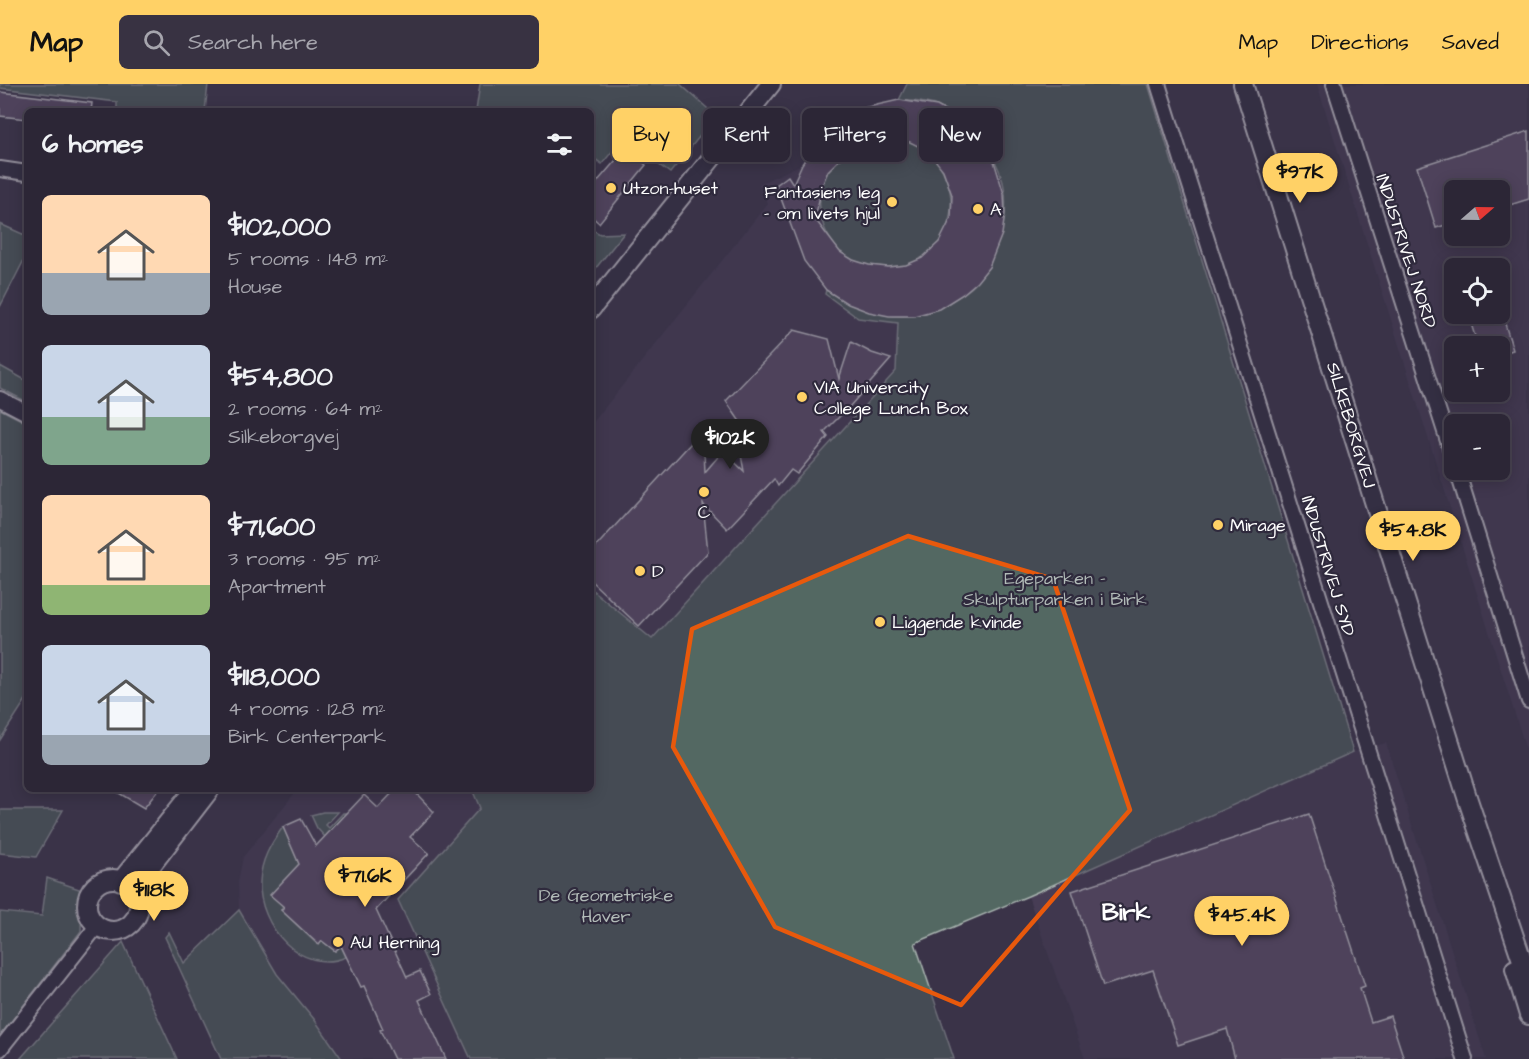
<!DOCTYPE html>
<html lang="en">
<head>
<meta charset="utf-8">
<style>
	body { margin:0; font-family:"Architects Daughter",sans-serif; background:#383242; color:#f1f3f6; height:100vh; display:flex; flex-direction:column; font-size:22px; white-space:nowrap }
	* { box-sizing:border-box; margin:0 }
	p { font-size:20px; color:#a6a5ad }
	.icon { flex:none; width:33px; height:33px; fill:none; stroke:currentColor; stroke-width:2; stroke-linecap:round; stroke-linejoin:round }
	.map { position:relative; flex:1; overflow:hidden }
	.panel { position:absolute; left:24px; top:24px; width:570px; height:684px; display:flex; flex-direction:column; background:#2c2636; border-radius:9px; box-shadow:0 3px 15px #0003,0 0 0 2px #484351 }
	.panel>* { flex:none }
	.hud { position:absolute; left:612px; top:24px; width:570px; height:54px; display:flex; gap:12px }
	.needle { width:39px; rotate:70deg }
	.fabs { position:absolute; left:1444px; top:96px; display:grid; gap:12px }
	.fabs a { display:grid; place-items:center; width:66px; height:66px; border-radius:9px; background:#2c2636; box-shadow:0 3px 15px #0003,0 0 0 2px #484351; font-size:30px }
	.price { position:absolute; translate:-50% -51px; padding:0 14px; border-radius:21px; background:#ffd166; color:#111; font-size:20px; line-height:39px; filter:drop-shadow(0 2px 3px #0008) }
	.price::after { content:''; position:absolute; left:50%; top:36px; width:18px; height:14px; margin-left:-9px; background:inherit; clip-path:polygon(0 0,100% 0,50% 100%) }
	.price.selected { background:#222; color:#fff }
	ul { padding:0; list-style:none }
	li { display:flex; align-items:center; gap:18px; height:150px; padding:0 18px }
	li span { display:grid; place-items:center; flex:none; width:168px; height:120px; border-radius:9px; color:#555 }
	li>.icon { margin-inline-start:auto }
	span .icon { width:72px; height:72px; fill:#fffc; stroke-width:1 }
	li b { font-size:26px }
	h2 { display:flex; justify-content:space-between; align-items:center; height:72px; padding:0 18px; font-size:26px }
	.tag { padding:0 21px; border-radius:9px; background:#2c2636; box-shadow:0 3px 15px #0003,0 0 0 2px #484351; font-size:21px; line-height:54px }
	.tag.selected { background:#ffd166; color:#111 }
	header { display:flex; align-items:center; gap:36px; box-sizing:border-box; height:84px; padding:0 30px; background:#ffd166; color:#111 }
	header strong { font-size:28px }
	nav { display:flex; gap:33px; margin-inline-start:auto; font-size:21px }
	.search { width:420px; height:54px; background:#383242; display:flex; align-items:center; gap:15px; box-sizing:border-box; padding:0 21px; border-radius:9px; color:#a6a5ad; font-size:22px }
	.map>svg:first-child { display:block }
	.built { fill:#473e55; fill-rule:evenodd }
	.green { fill:#536862; stroke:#a9b4b0; stroke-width:1.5 }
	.building { fill:#665672; stroke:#fff; stroke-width:1.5; fill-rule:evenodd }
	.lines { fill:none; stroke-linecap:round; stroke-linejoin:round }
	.street-casing { stroke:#fff; stroke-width:18 }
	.secondary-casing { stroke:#fff; stroke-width:22 }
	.street { stroke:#2f2a3d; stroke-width:14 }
	.secondary { stroke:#2f2a3d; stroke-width:18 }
	.marked { fill:none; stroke:#e8590c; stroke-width:4.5; stroke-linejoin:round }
	.poi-dot { fill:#ffd166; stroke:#2f2a3d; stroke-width:2 }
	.labels { text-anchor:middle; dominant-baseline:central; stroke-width:4.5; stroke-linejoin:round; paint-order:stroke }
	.poi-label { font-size:18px; fill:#fff; stroke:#2f2a3d; text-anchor:start }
	.street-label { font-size:18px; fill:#fff; stroke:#2f2a3d }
	.park-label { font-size:18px; fill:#b2bbb8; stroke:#2f2a3d }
	.district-label { font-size:24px; font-weight:bold; fill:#fff; stroke:#2f2a3d }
</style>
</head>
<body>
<header>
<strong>Map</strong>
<div class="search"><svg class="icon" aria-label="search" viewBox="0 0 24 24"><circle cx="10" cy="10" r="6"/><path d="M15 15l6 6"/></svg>Search here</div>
<nav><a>Map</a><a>Directions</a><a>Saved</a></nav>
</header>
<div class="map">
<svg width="1529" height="975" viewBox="0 0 1529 975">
	<rect width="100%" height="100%" fill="#3a3348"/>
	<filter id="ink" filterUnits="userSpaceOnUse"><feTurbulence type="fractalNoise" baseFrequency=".0167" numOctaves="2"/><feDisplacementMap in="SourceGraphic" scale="12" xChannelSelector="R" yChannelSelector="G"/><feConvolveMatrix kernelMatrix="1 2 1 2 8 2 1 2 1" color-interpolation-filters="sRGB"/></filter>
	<g filter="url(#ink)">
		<!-- built -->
		<g class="built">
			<path d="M 1317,0 L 1529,0 L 1529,675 ZM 1455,106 L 1500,106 L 1500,152 L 1455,152 ZM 1455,184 L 1500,184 L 1500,230 L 1455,230 ZM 1455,262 L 1500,262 L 1500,308 L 1455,308 ZM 1455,340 L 1500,340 L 1500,386 L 1455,386 Z"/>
			<polygon points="899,16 937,22 965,38 980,52 993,74 1004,110 1005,130 977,198 963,210 939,225 898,239 896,287 651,555 591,603 591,341 768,119 759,100 802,80 825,49 839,36 859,25"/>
			<polygon points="1386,659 1486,975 1085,975 1028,812 1353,668"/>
			<polygon points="298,705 472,705 481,724 398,816 471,975 342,975 314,935 277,890 239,826 238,798 243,773"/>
		</g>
		<!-- green -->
		<g class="green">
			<polygon points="0,0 208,0 205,27 117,27 117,18 0,4"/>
			<polygon points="480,0 680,0 716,32 670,89 623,54 602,80 591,72 591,27 476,27"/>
			<path d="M 907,0 L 1148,0 L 1353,668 L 1028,812 L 915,859 L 954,975 L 471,975 L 398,816 L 480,724 L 472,705 L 591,705 L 591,505 L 652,555 L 896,287 L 898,239 L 858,234 L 825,210 L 826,206 C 864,230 908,244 949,219 C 958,213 968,208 975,200 C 982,192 985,177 990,166 C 994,155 1003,141 1005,128 C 1010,84 977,41 939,23 C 927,17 911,17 899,16 Z"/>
			<path d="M 883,54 C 899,56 914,57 927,66 C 936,73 943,86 947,97 C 959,130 943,171 907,181 C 896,184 885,183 875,182 C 859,180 844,174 835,162 C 809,130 817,84 852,63 C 861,58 874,56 883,54 Z"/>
			<polygon points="0,140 27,152 27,170 0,223"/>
			<polygon points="591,145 600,150 624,149 591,190"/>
			<polygon points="0,282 27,297 25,317 0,304"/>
			<polygon points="0,325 27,339 27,614 0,656"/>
			<polygon points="0,726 63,726 36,773 0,769"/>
			<polygon points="323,728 338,728 326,741 329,744 343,729 347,729 325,753 317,744 311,731"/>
			<path d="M 283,743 L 299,780 L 281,826 L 318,861 L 322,857 L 335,867 L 341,862 L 346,873 C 301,892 258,841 260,798 C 261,776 270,761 283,743 Z"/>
			<polygon points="47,794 82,806 81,847 0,952 0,828 42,832"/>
			<polygon points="239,826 277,890 314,935 342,975 221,975 165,853 169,848 184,879"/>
			<polygon points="123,858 177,975 20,975"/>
		</g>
		<!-- building -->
		<g class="building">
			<polygon points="0,8 92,19 91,27 27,27 27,35 0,32"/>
			<path d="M 899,16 L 937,22 L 965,38 L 980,52 L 993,74 L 1004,110 L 1005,130 L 1002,150 L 989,183 L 977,198 L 963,210 L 939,225 L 914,232 L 889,232 L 869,228 L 848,220 L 826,206 L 804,177 L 776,101 L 788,92 L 793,100 L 802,80 L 814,62 L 825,49 L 839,36 L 859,25 ZM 883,54 L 910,58 L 928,67 L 943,86 L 952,111 L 951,134 L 939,158 L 922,174 L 906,181 L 888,183 L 869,181 L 853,176 L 840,168 L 815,135 L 822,102 L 828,87 L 853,62 Z"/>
			<polygon points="1529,47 1529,115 1500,124 1500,106 1455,106 1455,138 1436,144 1417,83"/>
			<polygon points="622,69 633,78 636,73 646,81 599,139 591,132 591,105"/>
			<polygon points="1468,230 1502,230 1513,266 1500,270 1500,262 1478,262"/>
			<polygon points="794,246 829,255 839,295 851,258 872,269 891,275 850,322 824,348 828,353 797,390 791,386 778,402 774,395 727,445 703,420 708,468 639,542 591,497 591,468 703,346 705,388 723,367 744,387 737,350 743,342 726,317"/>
			<polygon points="112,705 159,705 144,724"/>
			<polygon points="396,705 412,705 434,728 410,753 429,769 376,826 407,893 420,887 431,910 419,916 446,975 394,975 380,946 383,945 364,902 361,903 341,862 335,867 322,857 319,861 281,826 284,823 270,811 299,780 283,743 301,735 316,762 364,711 378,724"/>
			<polygon points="1309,730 1365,902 1360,904 1371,938 1390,932 1404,975 1235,975 1227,945 1178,961 1153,886 1103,902 1072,807"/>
		</g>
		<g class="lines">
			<!-- street casing -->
			<g class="street-casing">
				<g id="street">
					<polyline points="1158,0 1465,975"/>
					<polyline points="1334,0 1455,379"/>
					<polyline points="0,85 27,89"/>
					<polyline points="0,315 27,329"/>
					<polyline points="1457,386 1529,617"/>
					<polyline points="0,965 97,842"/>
				</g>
			</g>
			<!-- secondary casing -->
			<g class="secondary-casing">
				<g id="secondary">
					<polyline points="1243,0 1468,716 1529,897"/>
					<polyline points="591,225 771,0"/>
					<circle cx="113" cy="821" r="26"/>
					<polyline points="121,797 195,705"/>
					<polyline points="133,805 210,705"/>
					<polyline points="1515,885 1529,931"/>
				</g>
			</g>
			<!-- street -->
			<use href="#street" class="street"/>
			<!-- secondary -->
			<use href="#secondary" class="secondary"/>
		</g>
	</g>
	<!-- marked area -->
	<path d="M0 0H1529V975H0ZM 908,452 L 1053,495 L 1130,726 L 961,921 L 775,843 L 673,663 L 692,545 Z" fill="#3a3348" fill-opacity=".55" fill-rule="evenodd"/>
	<path class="marked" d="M 908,452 L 1053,495 L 1130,726 L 961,921 L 775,843 L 673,663 L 692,545 Z"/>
	<!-- markers -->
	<g class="poi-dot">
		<circle cx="611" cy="104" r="6"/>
		<circle cx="892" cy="118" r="6"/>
		<circle cx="978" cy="125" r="6"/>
		<circle cx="802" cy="313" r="6"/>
		<circle cx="704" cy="408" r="6"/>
		<circle cx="1218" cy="441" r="6"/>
		<circle cx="640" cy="487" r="6"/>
		<circle cx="880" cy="538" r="6"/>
		<circle cx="338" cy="858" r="6"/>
	</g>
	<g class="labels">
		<!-- poi labels -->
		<g class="poi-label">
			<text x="623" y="104">Utzon-huset</text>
			<text x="880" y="108" text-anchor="end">Fantasiens leg<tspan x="880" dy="21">- om livets hjul</tspan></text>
			<text x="990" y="125">A</text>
			<text x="814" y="303">VIA Univercity<tspan x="814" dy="21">College Lunch Box</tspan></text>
			<text x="704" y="428" text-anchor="middle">C</text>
			<text x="1230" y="441">Mirage</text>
			<text x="652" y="487">D</text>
			<text x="892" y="538">Liggende kvinde</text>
			<text x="350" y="858">AU Herning</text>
		</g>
		<!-- street labels -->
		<g class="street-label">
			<text transform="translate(1406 167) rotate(72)">INDUSTRIVEJ NORD</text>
			<text transform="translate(1351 341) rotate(73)">SILKEBORGVEJ</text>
			<text transform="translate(1328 482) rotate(73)">INDUSTRIVEJ SYD</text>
		</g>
		<!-- park labels -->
		<g class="park-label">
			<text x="1055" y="494">Egeparken -<tspan x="1055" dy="21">Skulpturparken i Birk</tspan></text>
			<text x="606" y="811">De Geometriske<tspan x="606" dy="21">Haver</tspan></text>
		</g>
		<!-- district labels -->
		<g class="district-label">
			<text x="1126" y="829">Birk</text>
		</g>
	</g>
</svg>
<div class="fabs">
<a><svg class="needle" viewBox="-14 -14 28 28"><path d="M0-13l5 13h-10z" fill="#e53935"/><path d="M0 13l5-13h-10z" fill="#a6a5ad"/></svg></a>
<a><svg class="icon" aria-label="locate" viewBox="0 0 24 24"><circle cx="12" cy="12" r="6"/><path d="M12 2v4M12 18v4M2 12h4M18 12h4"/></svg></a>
<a>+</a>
<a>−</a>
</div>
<b class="price" style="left:1300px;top:120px">$97K</b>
<b class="price selected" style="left:730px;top:386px">$102K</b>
<b class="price" style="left:1413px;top:478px">$54.8K</b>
<b class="price" style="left:365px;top:824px">$71.6K</b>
<b class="price" style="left:154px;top:838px">$118K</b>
<b class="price" style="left:1242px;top:863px">$45.4K</b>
<div class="hud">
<a class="tag selected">Buy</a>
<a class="tag">Rent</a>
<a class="tag">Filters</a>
<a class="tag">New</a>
</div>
<section class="panel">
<h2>6 homes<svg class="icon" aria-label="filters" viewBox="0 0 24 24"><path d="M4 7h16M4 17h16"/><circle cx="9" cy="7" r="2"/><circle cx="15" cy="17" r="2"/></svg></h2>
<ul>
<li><span style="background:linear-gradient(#ffd9b3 65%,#9aa5b1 0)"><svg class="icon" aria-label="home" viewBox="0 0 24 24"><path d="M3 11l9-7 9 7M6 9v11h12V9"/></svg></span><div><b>$102,000</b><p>5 rooms · 148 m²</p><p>House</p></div></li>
<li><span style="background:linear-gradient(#c9d6e8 60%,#7fa58c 0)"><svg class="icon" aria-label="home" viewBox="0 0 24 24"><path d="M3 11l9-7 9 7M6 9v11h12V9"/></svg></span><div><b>$54,800</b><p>2 rooms · 64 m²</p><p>Silkeborgvej</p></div></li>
<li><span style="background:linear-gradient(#ffd9b3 75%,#8fb573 0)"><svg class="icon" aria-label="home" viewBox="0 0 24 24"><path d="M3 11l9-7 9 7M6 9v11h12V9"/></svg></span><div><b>$71,600</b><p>3 rooms · 95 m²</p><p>Apartment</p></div></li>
<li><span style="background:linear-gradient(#c9d6e8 75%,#9aa5b1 0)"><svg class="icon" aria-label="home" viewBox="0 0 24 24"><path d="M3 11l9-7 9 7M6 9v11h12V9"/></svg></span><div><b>$118,000</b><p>4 rooms · 128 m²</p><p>Birk Centerpark</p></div></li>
</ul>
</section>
</div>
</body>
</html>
